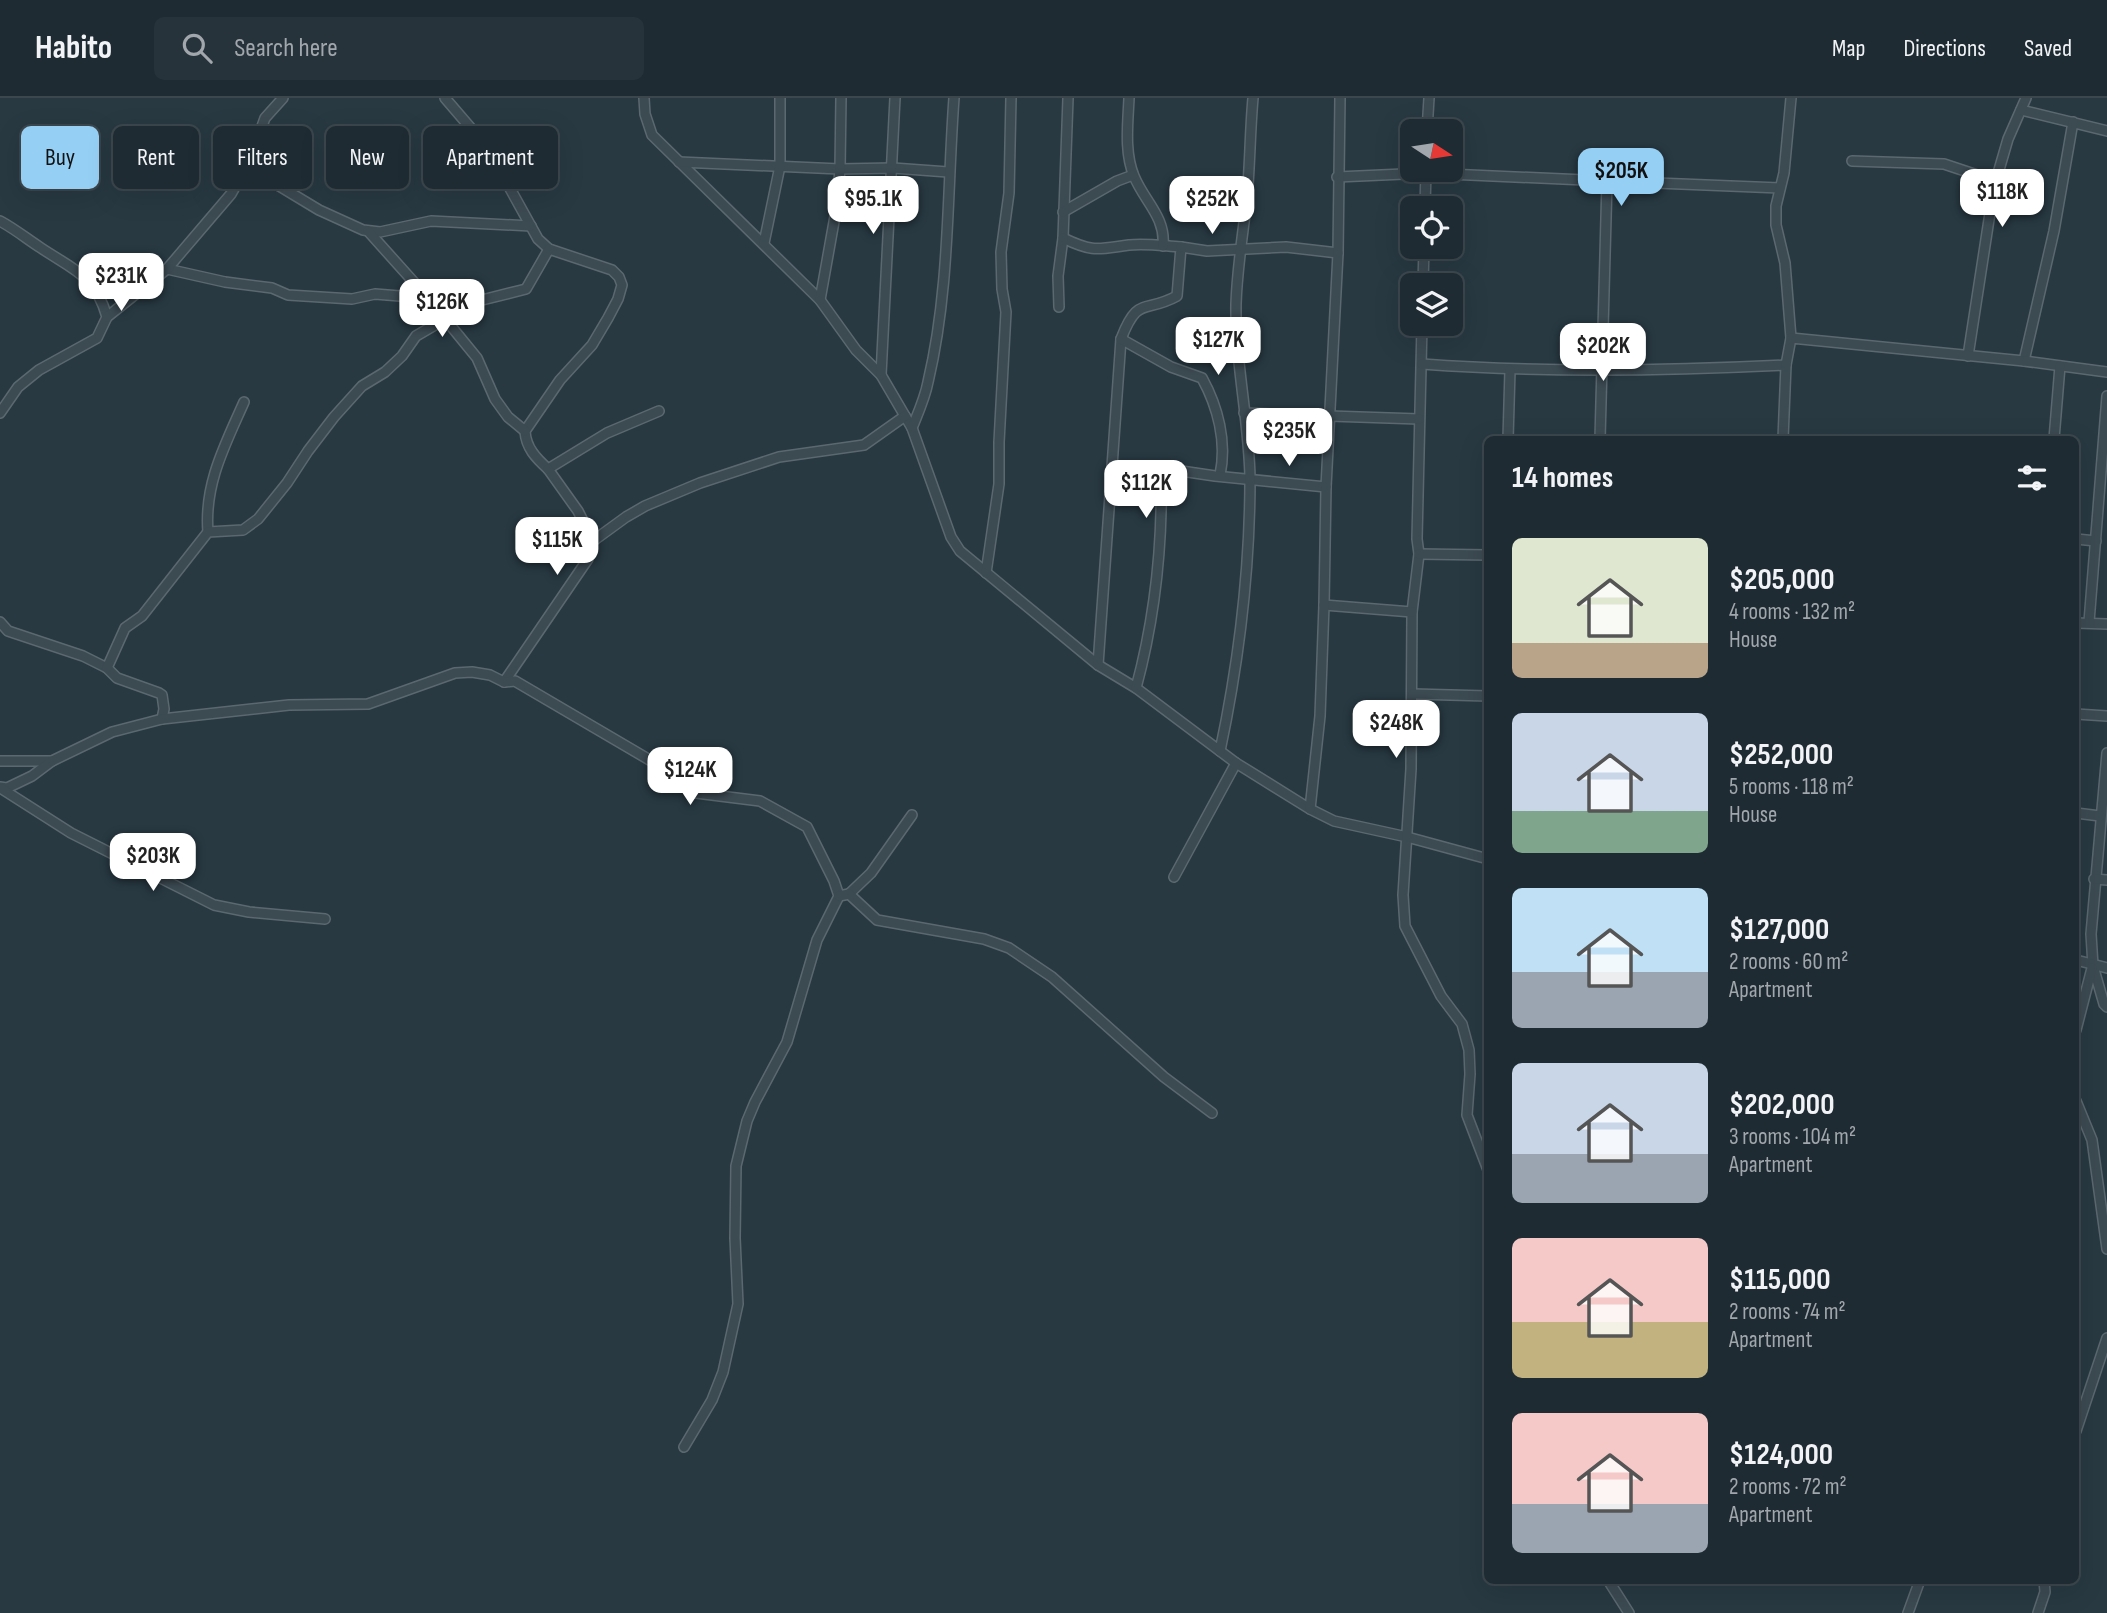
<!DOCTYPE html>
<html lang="en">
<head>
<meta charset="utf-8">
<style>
	body { margin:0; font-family:"Sofia Sans Condensed",sans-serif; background:#26333a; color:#f1f3f6; height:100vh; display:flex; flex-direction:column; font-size:26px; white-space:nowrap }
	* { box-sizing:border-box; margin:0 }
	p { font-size:23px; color:#a1a7ac }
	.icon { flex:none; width:38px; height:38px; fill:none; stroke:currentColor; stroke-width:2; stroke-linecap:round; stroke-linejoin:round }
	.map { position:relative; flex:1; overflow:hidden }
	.side { position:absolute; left:1484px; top:338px; width:595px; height:1148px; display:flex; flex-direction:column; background:#1e2b32; border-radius:10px; box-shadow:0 7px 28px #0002,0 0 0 2px #3c474d }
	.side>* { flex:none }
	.top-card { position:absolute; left:21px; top:28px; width:665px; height:63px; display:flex; gap:14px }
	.needle { width:46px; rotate:102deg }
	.fabs { position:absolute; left:1400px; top:21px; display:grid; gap:14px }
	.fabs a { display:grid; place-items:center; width:63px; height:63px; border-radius:10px; background:#1e2b32; box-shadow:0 7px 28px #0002,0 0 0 2px #3c474d; font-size:35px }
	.price { position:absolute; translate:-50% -60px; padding:0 16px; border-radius:14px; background:#fff; color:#222; font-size:23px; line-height:46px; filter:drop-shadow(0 2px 4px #0008) }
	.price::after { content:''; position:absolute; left:50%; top:42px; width:21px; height:16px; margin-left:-10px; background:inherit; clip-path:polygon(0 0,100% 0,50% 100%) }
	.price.on { background:#96cff4; color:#111 }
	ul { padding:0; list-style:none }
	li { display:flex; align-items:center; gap:21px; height:175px; padding:0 28px }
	li span { display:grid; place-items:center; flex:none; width:196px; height:140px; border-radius:10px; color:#555 }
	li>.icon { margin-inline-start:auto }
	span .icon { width:84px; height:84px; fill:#fffc; stroke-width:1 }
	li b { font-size:30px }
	h2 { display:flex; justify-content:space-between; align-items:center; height:84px; padding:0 28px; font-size:30px }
	.tag { padding:0 24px; border-radius:10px; background:#1e2b32; box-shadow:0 7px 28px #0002,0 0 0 2px #3c474d; font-size:24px; line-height:63px }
	.tag.on { background:#96cff4; color:#111 }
	header { display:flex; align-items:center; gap:42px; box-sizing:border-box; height:98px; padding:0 35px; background:#1e2b32; border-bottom:2px solid #3c474d }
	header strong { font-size:33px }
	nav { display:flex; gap:38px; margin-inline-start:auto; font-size:24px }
	.search { width:490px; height:63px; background:#26333a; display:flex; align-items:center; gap:18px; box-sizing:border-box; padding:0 24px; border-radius:10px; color:#a1a7ac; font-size:26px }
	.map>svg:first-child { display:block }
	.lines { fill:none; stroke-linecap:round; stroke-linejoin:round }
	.minor-casing { stroke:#5b686f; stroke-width:12 }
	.minor { stroke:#3c4a52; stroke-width:9 }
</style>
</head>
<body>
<header>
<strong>Habito</strong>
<div class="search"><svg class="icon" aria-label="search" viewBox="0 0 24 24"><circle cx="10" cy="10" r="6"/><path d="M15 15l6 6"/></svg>Search here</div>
<nav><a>Map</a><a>Directions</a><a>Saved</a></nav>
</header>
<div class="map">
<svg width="2107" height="1515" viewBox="0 0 2107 1515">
	<rect width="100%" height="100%" fill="#283942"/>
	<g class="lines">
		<!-- minor casing -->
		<g class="minor-casing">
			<g id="minor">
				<path d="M 445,0 L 487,49 L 538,141 L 549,151 L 612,172 L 619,179 L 622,187 L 618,201 L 608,220 L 592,247 L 560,282 L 525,333 C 526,350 536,360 548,371 L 607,335 L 659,313"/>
				<polyline points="644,0 645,16 652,37 820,202 856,252 881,277 912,330 951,439 960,453 1098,567 1136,590 1236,665 1310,711 1334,723 1407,739 1488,761"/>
				<path d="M 1068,0 L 1063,140 C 1094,155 1098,151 1129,147 C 1146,145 1164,148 1181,149 L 1177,198 C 1144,216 1138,197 1121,241 L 1098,567"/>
				<path d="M 1129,0 C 1128,25 1124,54 1134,78 C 1144,103 1166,119 1163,148"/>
				<polyline points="2021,12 2107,33"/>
				<polyline points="1427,33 1429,0"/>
				<polyline points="1852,63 1944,66 1980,78 1994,89"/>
				<polyline points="679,64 840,71 893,70 948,74"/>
				<polyline points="246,68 319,112 363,132 380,134 431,123 531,128"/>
				<polyline points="1337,79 1426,75 1607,83 1600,341"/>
				<polyline points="1607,83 1780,90"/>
				<polyline points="1425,110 1426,72"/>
				<polyline points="1063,114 1117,83 1133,77"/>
				<path d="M 0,123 C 15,131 27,141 41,150 C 74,172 95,177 107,219 L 97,240 L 39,272 L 18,289 L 0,315"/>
				<polyline points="368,133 428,200 477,260 495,301 508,319 525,333"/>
				<polyline points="764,145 780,68 780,0"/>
				<polyline points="1181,149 1207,153 1286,149 1338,155"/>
				<polyline points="167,171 225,184 272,190 288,197 352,201 375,196 474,204 526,191 549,151"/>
				<polyline points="1423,187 1424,149"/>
				<polyline points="820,202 837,107 840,71 841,0"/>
				<polyline points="1059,209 1058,178 1063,140"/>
				<polyline points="107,219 167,171 231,96 249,64 265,20 283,0"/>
				<polyline points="1422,226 1417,441 1419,456 1412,514 1411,671 1403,797 1405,828 1441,898 1462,926 1469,952 1470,976 1467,1017 1488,1072"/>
				<polyline points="1791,240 1785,165 1776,127 1776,108 1784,75 1791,0"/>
				<path d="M 1121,241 L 1171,269 L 1202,280 C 1218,309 1227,344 1220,377"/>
				<polyline points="1968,258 1994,89 2008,41 2026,0"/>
				<polyline points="2024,263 2054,133 2073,24"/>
				<path d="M 1422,266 C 1543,275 1665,273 1786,267"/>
				<polyline points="881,277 895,0"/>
				<polyline points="1244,315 1419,321"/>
				<path d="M 912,330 C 918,315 925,300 928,284 C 950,191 947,95 954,0"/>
				<polyline points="1508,341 1510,272"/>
				<polyline points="1783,341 1786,267 1791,240 2024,263 2107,274"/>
				<polyline points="2054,341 2060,268"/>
				<path d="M 208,434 C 204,386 225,347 244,304"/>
				<polyline points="2076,441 2096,443"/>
				<polyline points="593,443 626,419 645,408 700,385 779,359 864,347 905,318"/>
				<polyline points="1419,456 1488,457"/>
				<polyline points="986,475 999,386 999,344 1006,214 1002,191 1001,154 1009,95 1011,0"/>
				<polyline points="1324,507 1412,514"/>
				<polyline points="0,524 8,533 83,558 107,570 117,580 159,595 162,597 164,611 162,621"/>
				<polyline points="2089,524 2107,298"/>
				<polyline points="2076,525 2107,526"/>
				<polyline points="107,570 125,530 142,518 208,434 243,432 258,421 287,385 308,353 334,319 362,288 385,274 402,258 416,238 474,204"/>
				<polyline points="504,584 588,461 593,443 578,413 548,371"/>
				<path d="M 1136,590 C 1156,516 1163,446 1161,370 L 1215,378 L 1326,389"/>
				<polyline points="1413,596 1488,598"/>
				<polyline points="2076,616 2107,618"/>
				<path d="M 1220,653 C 1239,563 1250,472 1250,380 C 1249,322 1235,264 1236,206 C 1237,171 1243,135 1247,100 C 1250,67 1250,33 1253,0"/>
				<polyline points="2107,655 2091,836 2093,868 2104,906 2107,909"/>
				<polyline points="0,663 52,663"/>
				<polyline points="0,689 7,690 32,678 52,663 112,634 162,621 289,607 368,606 455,575 472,574 490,577 504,584 515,583 653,664 696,695 760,703 807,729 834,783 839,798 817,842 787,944 755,1004 747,1023 736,1068 735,1140 738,1206 723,1274 712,1302 684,1349"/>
				<polyline points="2,691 71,735 214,807 249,814 325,821"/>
				<polyline points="1310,711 1320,618 1324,507 1326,389 1338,155 1340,0"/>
				<polyline points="2076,715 2100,718"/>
				<polyline points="1174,779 1236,665"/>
				<polyline points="2094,781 2107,782"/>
				<polyline points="849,796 871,775 912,717"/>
				<polyline points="839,798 849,796 877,822 984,841 1009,850 1052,879 1164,979 1212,1015"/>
				<polyline points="2076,862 2107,870"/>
				<polyline points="2076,932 2092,870"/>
				<polyline points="2076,1003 2092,1042 2107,1151"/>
				<polyline points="2076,1333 2107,1240"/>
				<polyline points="1608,1482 1629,1515"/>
				<polyline points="1908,1515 1920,1482"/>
				<polyline points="2038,1515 2045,1494 2044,1482"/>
			</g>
		</g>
		<!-- minor -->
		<use href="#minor" class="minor"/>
	</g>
</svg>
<div class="fabs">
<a><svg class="needle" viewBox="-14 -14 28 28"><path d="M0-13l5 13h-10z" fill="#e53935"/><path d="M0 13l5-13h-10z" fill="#a1a7ac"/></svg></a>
<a><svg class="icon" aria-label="locate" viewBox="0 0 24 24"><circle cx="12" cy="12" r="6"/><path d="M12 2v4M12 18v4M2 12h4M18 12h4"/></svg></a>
<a><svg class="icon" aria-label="layers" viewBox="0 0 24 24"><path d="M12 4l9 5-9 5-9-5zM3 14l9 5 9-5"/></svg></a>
</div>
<b class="price on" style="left:1621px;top:110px">$205K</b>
<b class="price" style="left:2002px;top:131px">$118K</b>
<b class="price" style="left:873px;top:138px">$95.1K</b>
<b class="price" style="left:1212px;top:138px">$252K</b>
<b class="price" style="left:121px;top:215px">$231K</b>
<b class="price" style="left:442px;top:241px">$126K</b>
<b class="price" style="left:1218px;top:279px">$127K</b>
<b class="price" style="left:1603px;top:285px">$202K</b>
<b class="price" style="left:1289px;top:370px">$235K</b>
<b class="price" style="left:1146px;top:422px">$112K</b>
<b class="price" style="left:557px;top:479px">$115K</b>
<b class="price" style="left:1396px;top:662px">$248K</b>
<b class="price" style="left:690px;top:709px">$124K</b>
<b class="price" style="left:153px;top:795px">$203K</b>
<div class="top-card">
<a class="tag on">Buy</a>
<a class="tag">Rent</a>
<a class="tag">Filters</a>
<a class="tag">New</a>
<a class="tag">Apartment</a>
</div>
<section class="side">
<h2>14 homes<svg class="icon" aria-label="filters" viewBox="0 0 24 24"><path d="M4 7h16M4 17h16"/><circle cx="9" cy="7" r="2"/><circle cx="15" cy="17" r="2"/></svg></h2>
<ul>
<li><span style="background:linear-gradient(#dfe7d0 75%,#b9a48a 0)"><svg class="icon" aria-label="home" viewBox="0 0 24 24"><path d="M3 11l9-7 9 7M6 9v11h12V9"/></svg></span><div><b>$205,000</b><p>4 rooms · 132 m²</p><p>House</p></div></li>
<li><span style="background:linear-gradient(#c9d6e8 70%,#7fa58c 0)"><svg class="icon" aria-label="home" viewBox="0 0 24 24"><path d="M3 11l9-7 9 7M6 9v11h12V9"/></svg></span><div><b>$252,000</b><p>5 rooms · 118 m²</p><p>House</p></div></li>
<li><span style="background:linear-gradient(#bfe0f5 60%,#9aa5b1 0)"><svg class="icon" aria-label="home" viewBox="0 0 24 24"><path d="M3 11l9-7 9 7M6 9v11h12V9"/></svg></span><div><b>$127,000</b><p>2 rooms · 60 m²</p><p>Apartment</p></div></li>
<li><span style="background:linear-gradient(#c9d6e8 65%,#9aa5b1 0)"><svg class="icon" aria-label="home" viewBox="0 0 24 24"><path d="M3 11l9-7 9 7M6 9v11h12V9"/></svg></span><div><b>$202,000</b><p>3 rooms · 104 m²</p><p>Apartment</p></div></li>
<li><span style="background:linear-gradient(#f6c9c9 60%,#c2b280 0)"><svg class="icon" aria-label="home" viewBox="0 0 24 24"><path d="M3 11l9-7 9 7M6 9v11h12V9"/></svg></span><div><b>$115,000</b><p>2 rooms · 74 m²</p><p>Apartment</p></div></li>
<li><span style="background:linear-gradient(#f6c9c9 65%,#9aa5b1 0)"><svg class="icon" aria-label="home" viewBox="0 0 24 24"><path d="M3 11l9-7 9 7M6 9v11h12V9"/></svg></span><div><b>$124,000</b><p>2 rooms · 72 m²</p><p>Apartment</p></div></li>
</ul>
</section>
</div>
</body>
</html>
